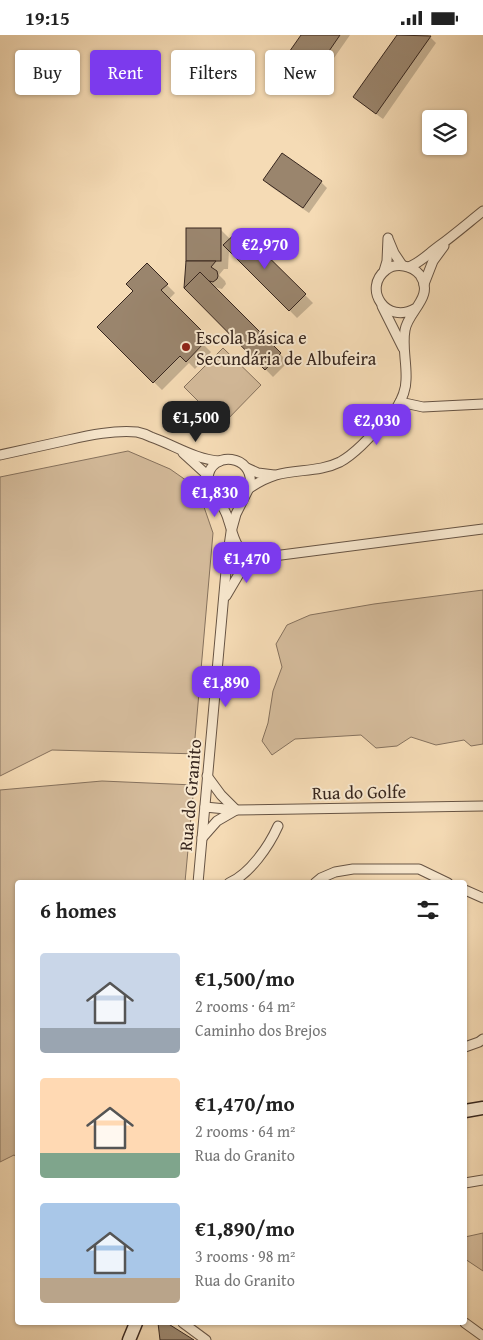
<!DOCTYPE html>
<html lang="en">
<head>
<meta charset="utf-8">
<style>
	body { margin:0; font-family:"Gentium Book Plus",serif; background:#f2f2f2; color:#222; height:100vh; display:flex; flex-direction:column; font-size:19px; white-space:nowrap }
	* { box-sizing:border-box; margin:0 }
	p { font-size:16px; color:#767676 }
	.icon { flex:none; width:28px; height:28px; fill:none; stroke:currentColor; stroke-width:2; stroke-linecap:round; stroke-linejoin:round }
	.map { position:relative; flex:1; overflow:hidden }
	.sheet { position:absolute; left:15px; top:845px; width:452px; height:445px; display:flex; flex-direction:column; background:#fff; border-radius:5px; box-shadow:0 1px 4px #0004 }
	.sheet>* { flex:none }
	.banner { position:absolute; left:15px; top:15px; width:454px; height:45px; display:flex; gap:10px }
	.tools { position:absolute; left:422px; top:75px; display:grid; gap:10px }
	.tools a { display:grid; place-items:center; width:45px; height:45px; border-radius:5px; background:#fff; box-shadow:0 1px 4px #0004; font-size:25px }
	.price { position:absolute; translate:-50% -42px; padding:0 11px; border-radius:10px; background:#7c3aed; color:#fff; font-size:16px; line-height:32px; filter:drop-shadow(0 1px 2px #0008) }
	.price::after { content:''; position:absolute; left:50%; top:30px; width:15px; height:11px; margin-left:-8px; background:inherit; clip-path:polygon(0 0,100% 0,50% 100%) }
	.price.on { background:#222; color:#fff }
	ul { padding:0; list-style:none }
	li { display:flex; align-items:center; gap:15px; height:125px; padding:0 25px }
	li span { display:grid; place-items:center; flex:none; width:140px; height:100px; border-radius:5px; color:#555 }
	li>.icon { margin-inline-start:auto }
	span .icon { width:60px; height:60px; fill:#fffc; stroke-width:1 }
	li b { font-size:21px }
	h2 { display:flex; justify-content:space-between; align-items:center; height:60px; padding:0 25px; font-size:21px }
	.tag { padding:0 18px; border-radius:5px; background:#fff; box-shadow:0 1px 4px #0004; font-size:18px; line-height:45px }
	.tag.on { background:#7c3aed; color:#fff }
	.status { display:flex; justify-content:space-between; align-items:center; height:35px; padding:0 25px; background:#fff; direction:ltr }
	.status svg { height:14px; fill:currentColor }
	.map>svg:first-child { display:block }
	.green { fill:#d5bc9c; stroke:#86725e }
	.shadow { fill:#0003 }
	.building { fill:#9a856d; stroke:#38271f }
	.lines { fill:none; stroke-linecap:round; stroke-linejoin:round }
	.street-casing { stroke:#675444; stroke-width:11 }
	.secondary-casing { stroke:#38271f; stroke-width:15 }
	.street { stroke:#f8e8cf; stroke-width:9 }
	.secondary { stroke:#f8e8cf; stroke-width:12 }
	.poi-dot { fill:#8f2418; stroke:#f8e8cf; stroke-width:2 }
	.labels { text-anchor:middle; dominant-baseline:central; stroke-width:4; stroke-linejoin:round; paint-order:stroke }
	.poi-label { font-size:18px; fill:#38271f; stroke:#f8e8cf; text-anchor:start }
	.street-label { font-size:18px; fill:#38271f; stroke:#f8e8cf }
</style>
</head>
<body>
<div class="status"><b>19:15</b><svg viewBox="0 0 49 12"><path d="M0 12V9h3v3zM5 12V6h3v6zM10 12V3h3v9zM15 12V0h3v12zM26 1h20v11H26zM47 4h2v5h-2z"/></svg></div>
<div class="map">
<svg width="483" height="1305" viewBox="0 0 483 1305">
	<rect width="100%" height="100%" fill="#f5dbb5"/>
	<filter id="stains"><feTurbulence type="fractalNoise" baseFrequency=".004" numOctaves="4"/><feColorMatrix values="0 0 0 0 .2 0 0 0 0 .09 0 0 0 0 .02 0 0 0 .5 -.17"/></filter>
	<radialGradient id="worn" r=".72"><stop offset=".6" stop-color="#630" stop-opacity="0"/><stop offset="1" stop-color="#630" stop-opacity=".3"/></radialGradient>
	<!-- green -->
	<g class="green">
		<polygon points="223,313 261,350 222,390 184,352"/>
		<polygon points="128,416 170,434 190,448 204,472 213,498 195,703 199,719 52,715 0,741 0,442"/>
		<polygon points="483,555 483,709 471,711 464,705 436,710 411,702 397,711 376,713 361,700 295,704 272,720 262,706 268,688 273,656 282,632 276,609 287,590 310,580 374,569"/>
		<polygon points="102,746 194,750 185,847 18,848 17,1122 14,1120 0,1127 0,755"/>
		<polygon points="483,1198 483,1236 465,1224 465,1202"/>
	</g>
	<!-- shadow -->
	<g class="shadow">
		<polygon points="302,0 350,0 320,43 295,26 289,20"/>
		<polygon points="399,0 428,0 436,8 383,84 361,68 355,62"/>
		<polygon points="264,145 321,147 327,153 309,178 270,151"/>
		<polygon points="187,194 221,195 229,203 229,207 240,195 313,268 297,283 229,214 228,234 224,234 219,240 225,246 226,249 222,254 214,252 288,327 273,342 185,252"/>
		<polygon points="147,230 175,258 169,264 210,306 207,309 201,303 199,305 211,317 195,334 189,328 162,355 98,292 134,256"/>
	</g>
	<!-- building -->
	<g class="building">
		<polygon points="301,0 340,0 314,38 287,20"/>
		<polygon points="397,0 431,1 376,79 353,62"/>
		<polygon points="282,118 322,146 303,173 263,145"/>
		<rect x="186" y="193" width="35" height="33"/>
		<polygon points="240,194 306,259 289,276 223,210"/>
		<polygon points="186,226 216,226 211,232 217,236 218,241 217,244 213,247 209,246 200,237 184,253"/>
		<polygon points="147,228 168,249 161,255 203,297 198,302 204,308 186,327 180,321 153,348 97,292 133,256 126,249"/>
		<polygon points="200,237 281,318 265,335 184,253"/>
		<polygon points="158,1288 167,1288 194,1305 160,1305"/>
	</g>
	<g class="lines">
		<!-- street casing -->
		<g class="street-casing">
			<g id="street">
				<polyline points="389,206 394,218 402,230"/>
				<path d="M 409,232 C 421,227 428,219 439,211 C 454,200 468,188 483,176"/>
				<polyline points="384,236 387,226 388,203"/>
				<polyline points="424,249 433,226 444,211"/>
				<polyline points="382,271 403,313"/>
				<polyline points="400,367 423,372 483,369"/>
				<polyline points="183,418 205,438 208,447"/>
				<path d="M 0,420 C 23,415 45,410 68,405 C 90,400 114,395 137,397 C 142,398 147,400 151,402 C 174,410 196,425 220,426"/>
				<polyline points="247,433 258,438 274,440"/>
				<path d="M 248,454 C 257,448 266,443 276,440 C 297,434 320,437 340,427 C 360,416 380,390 396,374 C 401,366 406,355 406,345 C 407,328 402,312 405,295 C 408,276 435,262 420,240 C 416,235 410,232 404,231 C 398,230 391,231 386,235 C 362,253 386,291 416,273"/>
				<path d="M 217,463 C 221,469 226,476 228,484 C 234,501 234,515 253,522"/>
				<polyline points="227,525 258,523 483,494"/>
				<polyline points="226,561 239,539 258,523"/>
				<polyline points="205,772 236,775 483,771"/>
				<polyline points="202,803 217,786 236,775 221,760 207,741"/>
				<path d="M 198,848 L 227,525 L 231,497 L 236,479 L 250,451 C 255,419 210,415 208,443 C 207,458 222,470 237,464 C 240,463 243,460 246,458"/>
				<path d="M 229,848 C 250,839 269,811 278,791"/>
				<polyline points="315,848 321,843 335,837 353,834 419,834 448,848"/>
				<polyline points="465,855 483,863"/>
				<polyline points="465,1012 479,1007 483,1004"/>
				<polyline points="465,1148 483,1145"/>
				<polyline points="183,1288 206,1305"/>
				<polyline points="465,1288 483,1301"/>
			</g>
		</g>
		<!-- secondary casing -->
		<g class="secondary-casing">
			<g id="secondary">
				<polyline points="465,1076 483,1073"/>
				<polyline points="129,1305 136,1288"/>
			</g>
		</g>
		<!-- street -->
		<use href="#street" class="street"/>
		<!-- secondary -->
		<use href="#secondary" class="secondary"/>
	</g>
	<!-- markers -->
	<circle class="poi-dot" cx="186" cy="312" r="5"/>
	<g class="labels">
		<!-- poi labels -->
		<g class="poi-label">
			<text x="196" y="302">Escola Básica e<tspan x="196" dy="21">Secundária de Albufeira</tspan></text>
		</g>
		<!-- street labels -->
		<g class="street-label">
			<text transform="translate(359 757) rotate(-1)">Rua do Golfe</text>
			<text transform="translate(190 760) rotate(-85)">Rua do Granito</text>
		</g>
	</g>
	<rect width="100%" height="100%" filter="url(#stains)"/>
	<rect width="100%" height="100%" fill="url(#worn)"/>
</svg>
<div class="tools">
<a><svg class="icon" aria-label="layers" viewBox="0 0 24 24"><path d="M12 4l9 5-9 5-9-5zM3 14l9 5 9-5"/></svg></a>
</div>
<b class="price" style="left:265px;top:235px">€2,970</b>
<b class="price on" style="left:196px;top:408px">€1,500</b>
<b class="price" style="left:377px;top:411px">€2,030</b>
<b class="price" style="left:215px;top:483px">€1,830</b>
<b class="price" style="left:247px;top:549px">€1,470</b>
<b class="price" style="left:226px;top:673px">€1,890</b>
<div class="banner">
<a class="tag">Buy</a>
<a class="tag on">Rent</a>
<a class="tag">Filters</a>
<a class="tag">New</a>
</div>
<section class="sheet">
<h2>6 homes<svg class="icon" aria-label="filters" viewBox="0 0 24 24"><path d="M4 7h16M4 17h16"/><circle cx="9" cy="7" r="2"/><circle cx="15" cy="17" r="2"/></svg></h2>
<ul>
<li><span style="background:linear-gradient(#c9d6e8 75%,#9aa5b1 0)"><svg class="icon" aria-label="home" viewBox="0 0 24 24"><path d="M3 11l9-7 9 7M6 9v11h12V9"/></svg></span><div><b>€1,500/mo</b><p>2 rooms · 64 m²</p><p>Caminho dos Brejos</p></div></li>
<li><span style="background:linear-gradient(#ffd9b3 75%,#7fa58c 0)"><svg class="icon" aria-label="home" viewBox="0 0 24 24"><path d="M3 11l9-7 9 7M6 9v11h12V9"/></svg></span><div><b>€1,470/mo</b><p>2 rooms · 64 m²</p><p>Rua do Granito</p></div></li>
<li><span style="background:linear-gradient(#a9c7e8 75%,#b9a48a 0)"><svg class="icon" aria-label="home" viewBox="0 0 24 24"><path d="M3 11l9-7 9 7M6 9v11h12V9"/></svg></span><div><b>€1,890/mo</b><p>3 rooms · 98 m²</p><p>Rua do Granito</p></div></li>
</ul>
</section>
</div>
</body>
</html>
